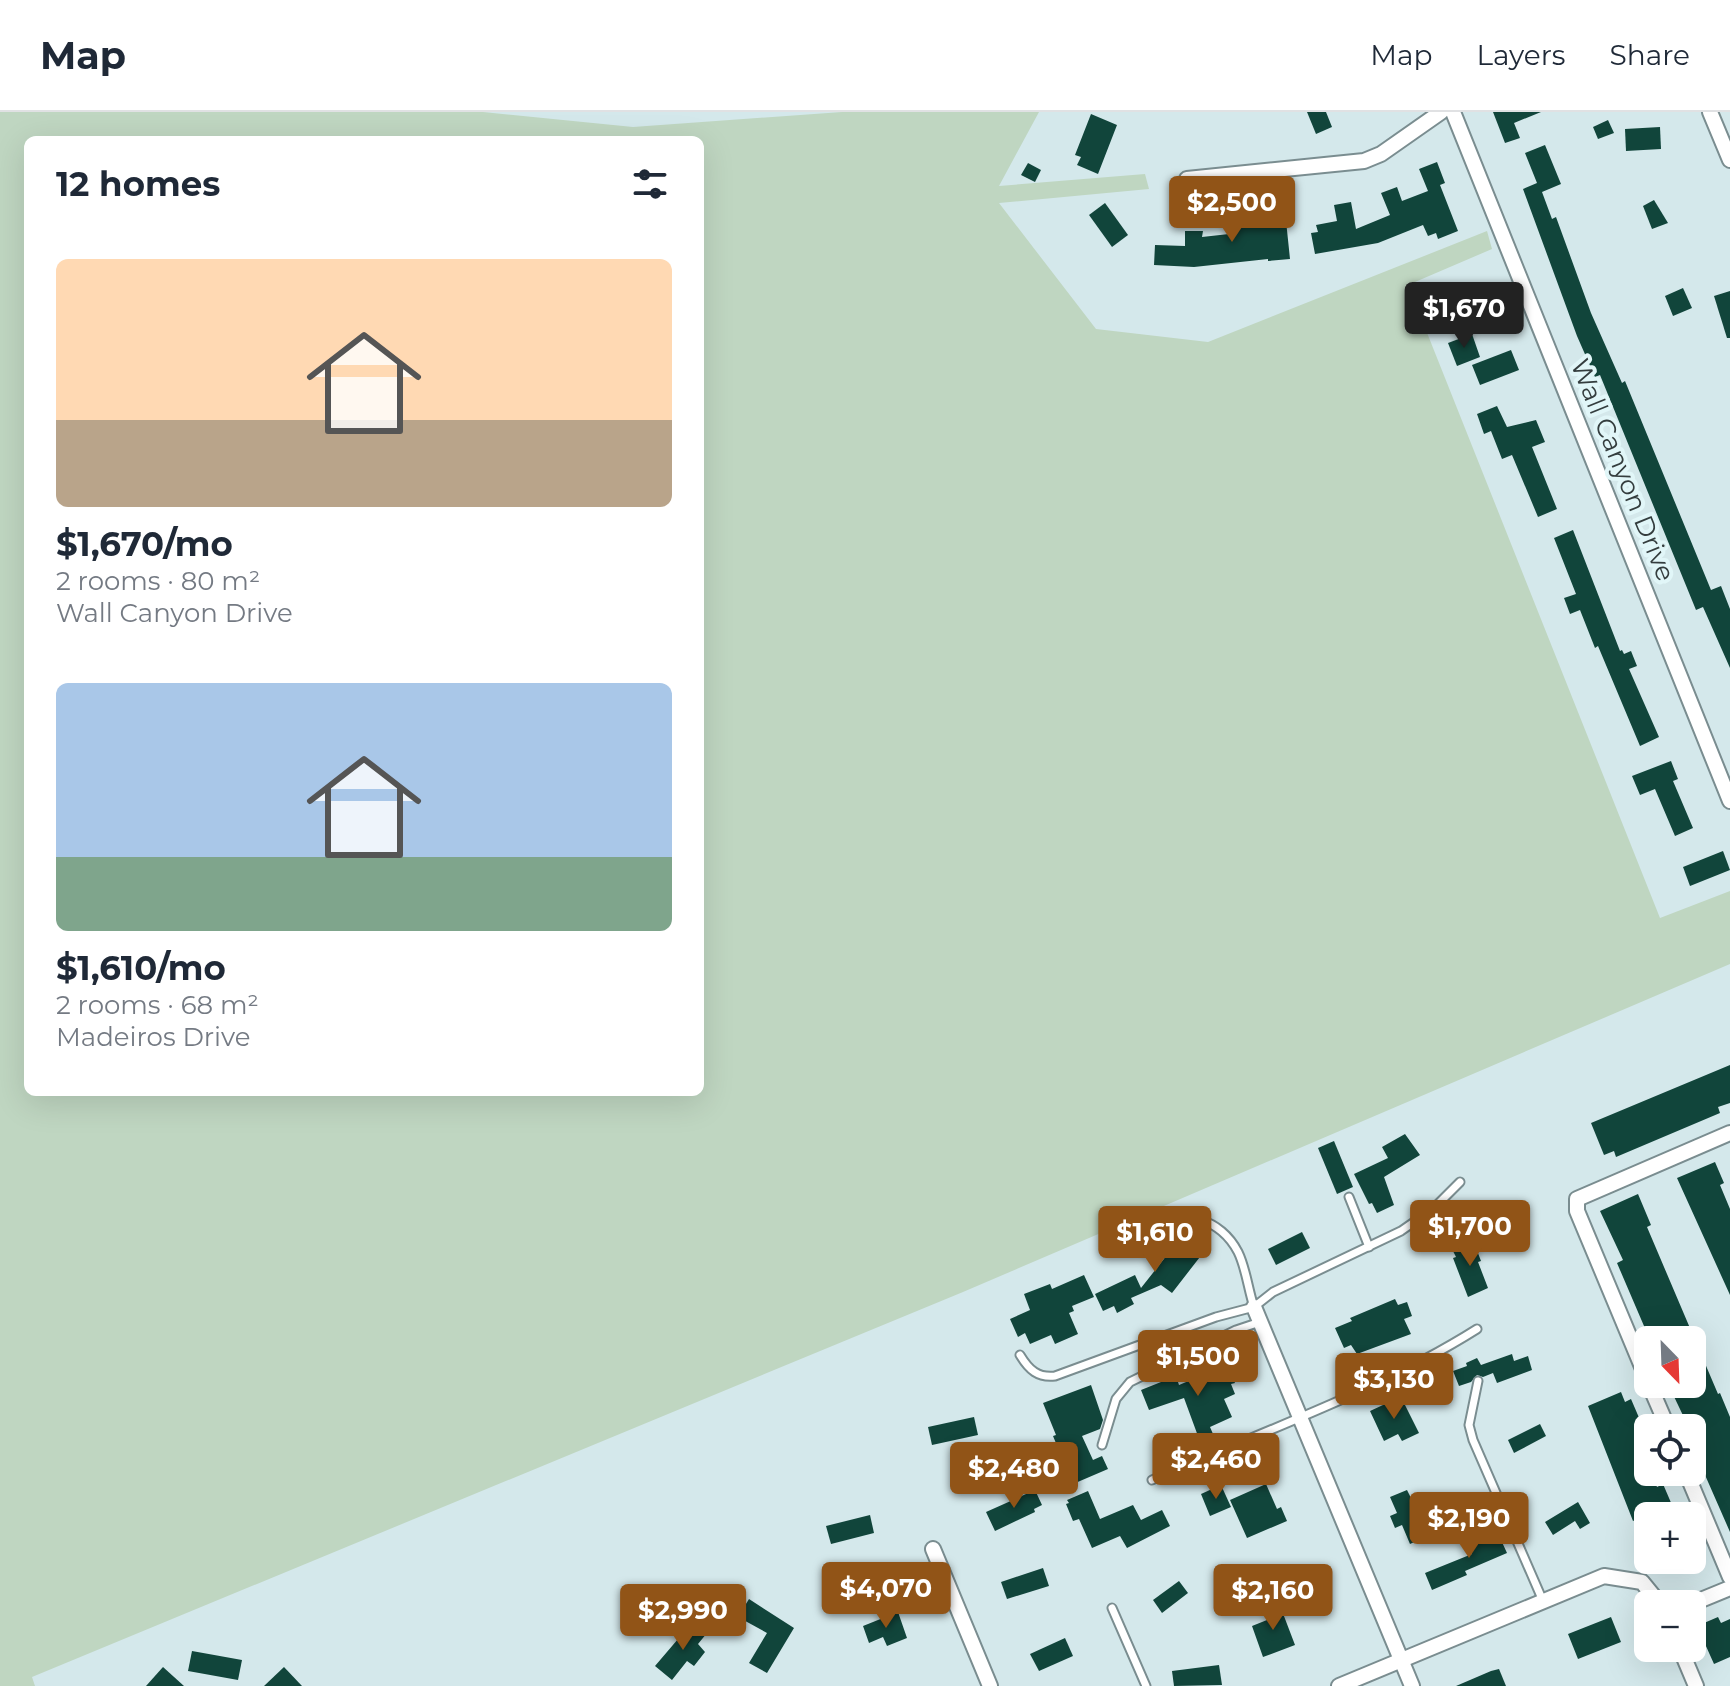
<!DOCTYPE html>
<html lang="en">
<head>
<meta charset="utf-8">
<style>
	body { margin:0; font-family:Montserrat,sans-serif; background:#f6f6f7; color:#1f2937; height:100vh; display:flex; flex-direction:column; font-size:30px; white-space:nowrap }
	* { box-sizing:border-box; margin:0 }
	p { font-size:26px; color:#747a83 }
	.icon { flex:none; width:44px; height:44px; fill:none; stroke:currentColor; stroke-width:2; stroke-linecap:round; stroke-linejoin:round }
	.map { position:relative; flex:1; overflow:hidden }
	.side { position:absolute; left:24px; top:24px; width:680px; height:960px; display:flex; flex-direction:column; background:#fff; border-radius:12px; box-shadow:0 8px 32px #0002 }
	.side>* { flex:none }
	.needle { width:52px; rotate:157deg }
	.buttons { position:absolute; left:1634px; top:1214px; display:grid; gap:16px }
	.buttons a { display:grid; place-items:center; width:72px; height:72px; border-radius:12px; background:#fff; box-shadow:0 8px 32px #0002; font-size:40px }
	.price { position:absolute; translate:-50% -68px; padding:0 18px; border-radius:8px; background:#915417; color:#fff; font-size:26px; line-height:52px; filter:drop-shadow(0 2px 4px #0008) }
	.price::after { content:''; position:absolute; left:50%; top:48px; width:24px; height:18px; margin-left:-12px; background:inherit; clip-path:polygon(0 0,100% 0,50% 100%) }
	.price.active { background:#222; color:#fff }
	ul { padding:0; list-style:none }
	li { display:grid; align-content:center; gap:16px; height:424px; padding:0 32px }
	li span { display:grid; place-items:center; height:248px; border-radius:12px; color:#555 }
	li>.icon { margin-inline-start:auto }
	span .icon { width:144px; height:144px; fill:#fffc; stroke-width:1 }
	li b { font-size:34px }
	h2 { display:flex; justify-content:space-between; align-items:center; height:96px; padding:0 32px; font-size:34px }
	header { display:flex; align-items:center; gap:48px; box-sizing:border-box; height:112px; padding:0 40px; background:#fff; border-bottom:2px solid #e0e1e3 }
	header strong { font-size:38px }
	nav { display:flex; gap:44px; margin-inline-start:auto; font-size:28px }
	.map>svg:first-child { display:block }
	.green { fill:#bfd6c1; fill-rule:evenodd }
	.building { fill:#11453b }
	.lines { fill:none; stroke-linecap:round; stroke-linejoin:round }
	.service-casing { stroke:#7a8d90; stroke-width:11 }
	.minor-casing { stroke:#7a8d90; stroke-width:18 }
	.service { stroke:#fff; stroke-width:7 }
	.minor { stroke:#fff; stroke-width:14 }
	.labels { text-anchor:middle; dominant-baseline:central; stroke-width:8; stroke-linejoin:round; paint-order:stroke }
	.street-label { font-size:26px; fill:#343d3e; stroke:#e1f6f8 }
</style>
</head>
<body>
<header>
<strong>Map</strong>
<nav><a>Map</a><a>Layers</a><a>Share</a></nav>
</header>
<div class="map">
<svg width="1730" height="1574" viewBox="0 0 1730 1574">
	<rect width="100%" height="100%" fill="#d4e8eb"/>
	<!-- green -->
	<path class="green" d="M 0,0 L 483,0 L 633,15 L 842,0 L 1039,0 L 999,74 L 1145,62 L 1149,77 L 999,91 L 1096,217 L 1208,230 L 1487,119 L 1492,137 L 1408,173 L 1660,806 L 1730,779 L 1730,852 L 963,1180 L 32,1565 L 35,1574 L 0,1574 ZM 28,28 L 700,28 L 700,980 L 28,980 Z"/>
	<!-- building -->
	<g class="building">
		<polygon points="1307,0 1326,0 1332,15 1316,22"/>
		<polygon points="1493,0 1541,0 1514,11 1520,26 1505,31"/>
		<polygon points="1091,2 1117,13 1098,62 1077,53 1081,45 1075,43"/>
		<polygon points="1608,8 1614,21 1598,27 1593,15"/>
		<polygon points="1660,15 1661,37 1626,39 1625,17"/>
		<polygon points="1545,33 1561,72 1542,80 1552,107 1556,105 1591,201 1622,271 1625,269 1711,478 1721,474 1730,497 1730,556 1703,495 1696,498 1600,263 1595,265 1577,224 1523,77 1537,71 1525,41"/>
		<polygon points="1437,50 1445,71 1440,73 1458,119 1438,127 1436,121 1428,124 1423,113 1378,131 1315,142 1311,121 1318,120 1316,113 1337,109 1334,93 1351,90 1356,117 1390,103 1381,81 1397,75 1402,89 1428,79 1419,57"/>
		<polygon points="1028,51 1041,58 1035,70 1021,63"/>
		<polygon points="1654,88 1668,111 1652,117 1643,94"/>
		<polygon points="1105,91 1128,123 1112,135 1089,103"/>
		<polygon points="1285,99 1290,147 1268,149 1268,147 1194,155 1154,153 1155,133 1185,134 1185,119 1203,119 1202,125 1238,121 1236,104"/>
		<polygon points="1454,172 1482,202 1467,216 1439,186"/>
		<polygon points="1683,176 1692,196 1673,204 1665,184"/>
		<polygon points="1730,179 1730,226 1727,226 1714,184"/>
		<polygon points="1472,222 1480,245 1457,254 1448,231"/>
		<polygon points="1511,238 1519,258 1480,273 1472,253"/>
		<polygon points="1497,294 1507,315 1536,308 1545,330 1532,335 1557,397 1538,405 1512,343 1502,347 1491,319 1484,322 1477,302"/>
		<polygon points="1573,418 1620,539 1622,538 1624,542 1631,539 1637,554 1629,557 1659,625 1640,634 1598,534 1595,536 1580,498 1570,502 1564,486 1576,482 1554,426"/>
		<polygon points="1671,649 1678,667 1673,669 1693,716 1675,724 1655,677 1640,683 1632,664"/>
		<polygon points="1723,739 1730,758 1690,774 1683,755"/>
		<polygon points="1730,953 1730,991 1718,995 1720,1001 1616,1045 1614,1039 1604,1043 1591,1011"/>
		<polygon points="1405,1022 1420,1043 1384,1065 1394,1093 1377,1101 1372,1091 1369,1092 1354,1062 1388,1046 1382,1035"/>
		<polygon points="1334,1029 1353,1075 1337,1082 1318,1036"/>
		<polygon points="1715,1050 1724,1071 1720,1073 1730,1097 1730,1183 1677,1066"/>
		<polygon points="1638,1082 1651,1113 1647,1115 1718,1282 1720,1281 1730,1305 1730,1420 1698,1347 1702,1345 1692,1316 1689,1316 1668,1272 1692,1272 1692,1228 1650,1228 1617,1151 1623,1148 1600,1099"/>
		<polygon points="1187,1113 1193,1133 1203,1141 1172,1181 1161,1173 1131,1186 1134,1192 1117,1201 1114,1194 1103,1199 1095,1182 1135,1163 1141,1176 1175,1133 1170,1118"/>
		<polygon points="1302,1120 1310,1136 1276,1153 1268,1137"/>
		<polygon points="1473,1128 1481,1149 1478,1150 1488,1176 1468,1185 1453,1146 1456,1145 1452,1137"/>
		<polygon points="1084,1163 1094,1185 1072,1194 1074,1199 1069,1201 1078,1222 1055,1232 1051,1223 1030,1232 1025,1221 1018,1225 1010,1207 1030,1198 1024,1182 1050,1172 1052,1177"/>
		<polygon points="1395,1187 1398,1193 1407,1190 1412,1204 1404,1207 1411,1222 1357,1242 1351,1233 1344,1236 1335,1216 1352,1209 1350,1206"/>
		<polygon points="1512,1242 1514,1249 1528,1244 1532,1258 1497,1271 1493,1261 1483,1265 1477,1263 1471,1270 1459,1274 1453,1259 1467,1254 1466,1251 1477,1246 1481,1253"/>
		<polygon points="1224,1245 1235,1271 1231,1272 1235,1282 1224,1287 1232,1305 1210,1315 1216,1329 1202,1335 1184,1286 1149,1298 1141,1278 1176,1264 1179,1273 1215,1258 1211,1250"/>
		<polygon points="1091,1273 1103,1308 1100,1317 1082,1324 1093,1348 1102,1344 1108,1357 1073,1372 1053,1324 1056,1323 1043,1291"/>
		<polygon points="1621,1280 1625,1290 1631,1287 1640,1308 1648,1333 1648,1360 1651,1360 1657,1375 1663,1372 1672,1393 1633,1409 1588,1294"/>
		<polygon points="1396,1287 1400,1294 1404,1291 1419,1321 1402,1329 1398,1322 1384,1329 1370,1299"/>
		<polygon points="974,1305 978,1323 932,1333 928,1315"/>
		<polygon points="1540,1312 1546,1324 1514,1341 1508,1328"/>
		<polygon points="1266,1372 1277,1397 1281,1395 1287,1409 1247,1426 1230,1388"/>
		<polygon points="1221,1373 1231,1395 1210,1404 1201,1382"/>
		<polygon points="1035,1378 1042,1393 1034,1397 1035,1400 995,1419 986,1400"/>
		<polygon points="1407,1378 1411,1386 1416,1384 1421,1396 1416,1398 1427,1424 1410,1432 1402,1413 1395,1416 1390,1404 1397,1401 1390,1385"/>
		<polygon points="1088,1379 1100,1407 1133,1393 1141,1408 1162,1398 1170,1414 1127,1436 1120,1424 1092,1436 1079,1407 1073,1409 1066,1392 1069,1391 1067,1388"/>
		<polygon points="1578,1390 1590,1411 1580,1417 1575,1409 1553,1423 1545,1410"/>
		<polygon points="870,1403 874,1421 831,1432 826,1414"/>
		<polygon points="1496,1417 1507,1441 1465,1459 1467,1463 1432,1478 1425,1461 1472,1442 1466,1430"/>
		<polygon points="1043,1456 1049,1474 1007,1487 1001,1470"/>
		<polygon points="1179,1469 1188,1481 1162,1501 1153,1488"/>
		<polygon points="749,1487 794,1516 767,1561 749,1551 767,1521 738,1505"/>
		<polygon points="1279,1491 1295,1533 1263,1545 1252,1514 1267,1508 1263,1497"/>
		<polygon points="898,1500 907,1526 887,1534 883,1525 869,1531 863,1514"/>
		<polygon points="1611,1505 1621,1530 1578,1547 1568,1522"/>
		<polygon points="1718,1505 1721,1511 1730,1507 1730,1545 1714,1552 1697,1514"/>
		<polygon points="695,1511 707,1521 698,1532 705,1540 694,1554 687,1549 672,1568 655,1554 684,1520 686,1522"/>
		<polygon points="1065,1526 1073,1544 1039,1559 1030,1542"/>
		<polygon points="192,1539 242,1548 238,1568 188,1559"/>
		<polygon points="1219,1553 1222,1573 1174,1574 1172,1559"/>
		<polygon points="163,1555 184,1574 146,1574"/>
		<polygon points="284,1555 302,1574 264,1574"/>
		<polygon points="1499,1557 1506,1574 1456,1574 1491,1559"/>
	</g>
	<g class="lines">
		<!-- service casing -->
		<g class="service-casing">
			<g id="service">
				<polyline points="1349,1085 1369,1135"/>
				<path d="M 1155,1121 C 1182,1094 1221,1107 1238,1140 C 1246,1156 1248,1177 1254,1195"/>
				<path d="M 1020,1243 C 1029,1258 1038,1266 1055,1264 L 1216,1205 L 1254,1195 L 1273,1180 L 1401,1119 L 1434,1096 L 1460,1070"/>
				<polyline points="1478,1269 1469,1313 1473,1328 1543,1489"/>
				<polyline points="1102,1333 1116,1287 1130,1270 1236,1218 1260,1210"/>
				<path d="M 1152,1368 C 1260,1320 1377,1280 1477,1217"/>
				<polyline points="1112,1496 1146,1574"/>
			</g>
		</g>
		<!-- minor casing -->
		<g class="minor-casing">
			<g id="minor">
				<polyline points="1453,0 1730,689"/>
				<polyline points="1710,0 1730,48"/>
				<polyline points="1187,67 1364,49 1381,42 1441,0"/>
				<polyline points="1254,1195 1412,1574"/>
				<polyline points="1648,1269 1577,1099 1577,1087 1730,1021"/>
				<polyline points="1649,1272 1668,1316"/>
				<polyline points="1686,1360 1730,1465"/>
				<polyline points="933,1437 990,1574"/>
				<polyline points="1691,1492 1730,1476"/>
				<polyline points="1680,1536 1696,1574"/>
				<polyline points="1339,1574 1604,1464 1642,1470 1660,1492"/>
			</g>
		</g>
		<!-- service -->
		<use href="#service" class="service"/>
		<!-- minor -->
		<use href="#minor" class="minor"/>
	</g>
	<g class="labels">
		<!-- street labels -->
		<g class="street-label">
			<text transform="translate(1623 358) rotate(68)">Wall Canyon Drive</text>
		</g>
	</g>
</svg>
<div class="buttons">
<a><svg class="needle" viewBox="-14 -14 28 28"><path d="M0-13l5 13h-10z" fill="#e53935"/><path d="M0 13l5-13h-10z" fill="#747a83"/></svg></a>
<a><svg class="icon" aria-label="locate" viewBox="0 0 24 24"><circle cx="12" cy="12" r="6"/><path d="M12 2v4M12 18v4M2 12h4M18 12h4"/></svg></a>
<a>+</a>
<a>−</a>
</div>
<b class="price" style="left:1232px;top:132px">$2,500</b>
<b class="price active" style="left:1464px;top:238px">$1,670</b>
<b class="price" style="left:1470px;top:1156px">$1,700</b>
<b class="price" style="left:1155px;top:1162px">$1,610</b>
<b class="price" style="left:1198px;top:1286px">$1,500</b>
<b class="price" style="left:1394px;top:1309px">$3,130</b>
<b class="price" style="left:1216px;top:1389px">$2,460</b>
<b class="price" style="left:1014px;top:1398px">$2,480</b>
<b class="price" style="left:1469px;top:1448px">$2,190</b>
<b class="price" style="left:886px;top:1518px">$4,070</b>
<b class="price" style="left:1273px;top:1520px">$2,160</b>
<b class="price" style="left:683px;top:1540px">$2,990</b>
<section class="side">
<h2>12 homes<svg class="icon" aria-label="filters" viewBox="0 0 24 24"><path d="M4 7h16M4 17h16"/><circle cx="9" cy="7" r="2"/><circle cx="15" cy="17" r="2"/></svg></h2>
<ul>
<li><span style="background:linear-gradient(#ffd9b3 65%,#b9a48a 0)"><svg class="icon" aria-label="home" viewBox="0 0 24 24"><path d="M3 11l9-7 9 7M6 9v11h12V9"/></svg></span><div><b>$1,670/mo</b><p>2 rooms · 80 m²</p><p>Wall Canyon Drive</p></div></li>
<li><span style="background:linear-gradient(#a9c7e8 70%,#7fa58c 0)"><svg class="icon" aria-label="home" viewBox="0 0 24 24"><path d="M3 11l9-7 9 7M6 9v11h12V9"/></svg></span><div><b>$1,610/mo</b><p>2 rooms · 68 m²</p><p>Madeiros Drive</p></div></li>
</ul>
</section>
</div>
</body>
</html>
